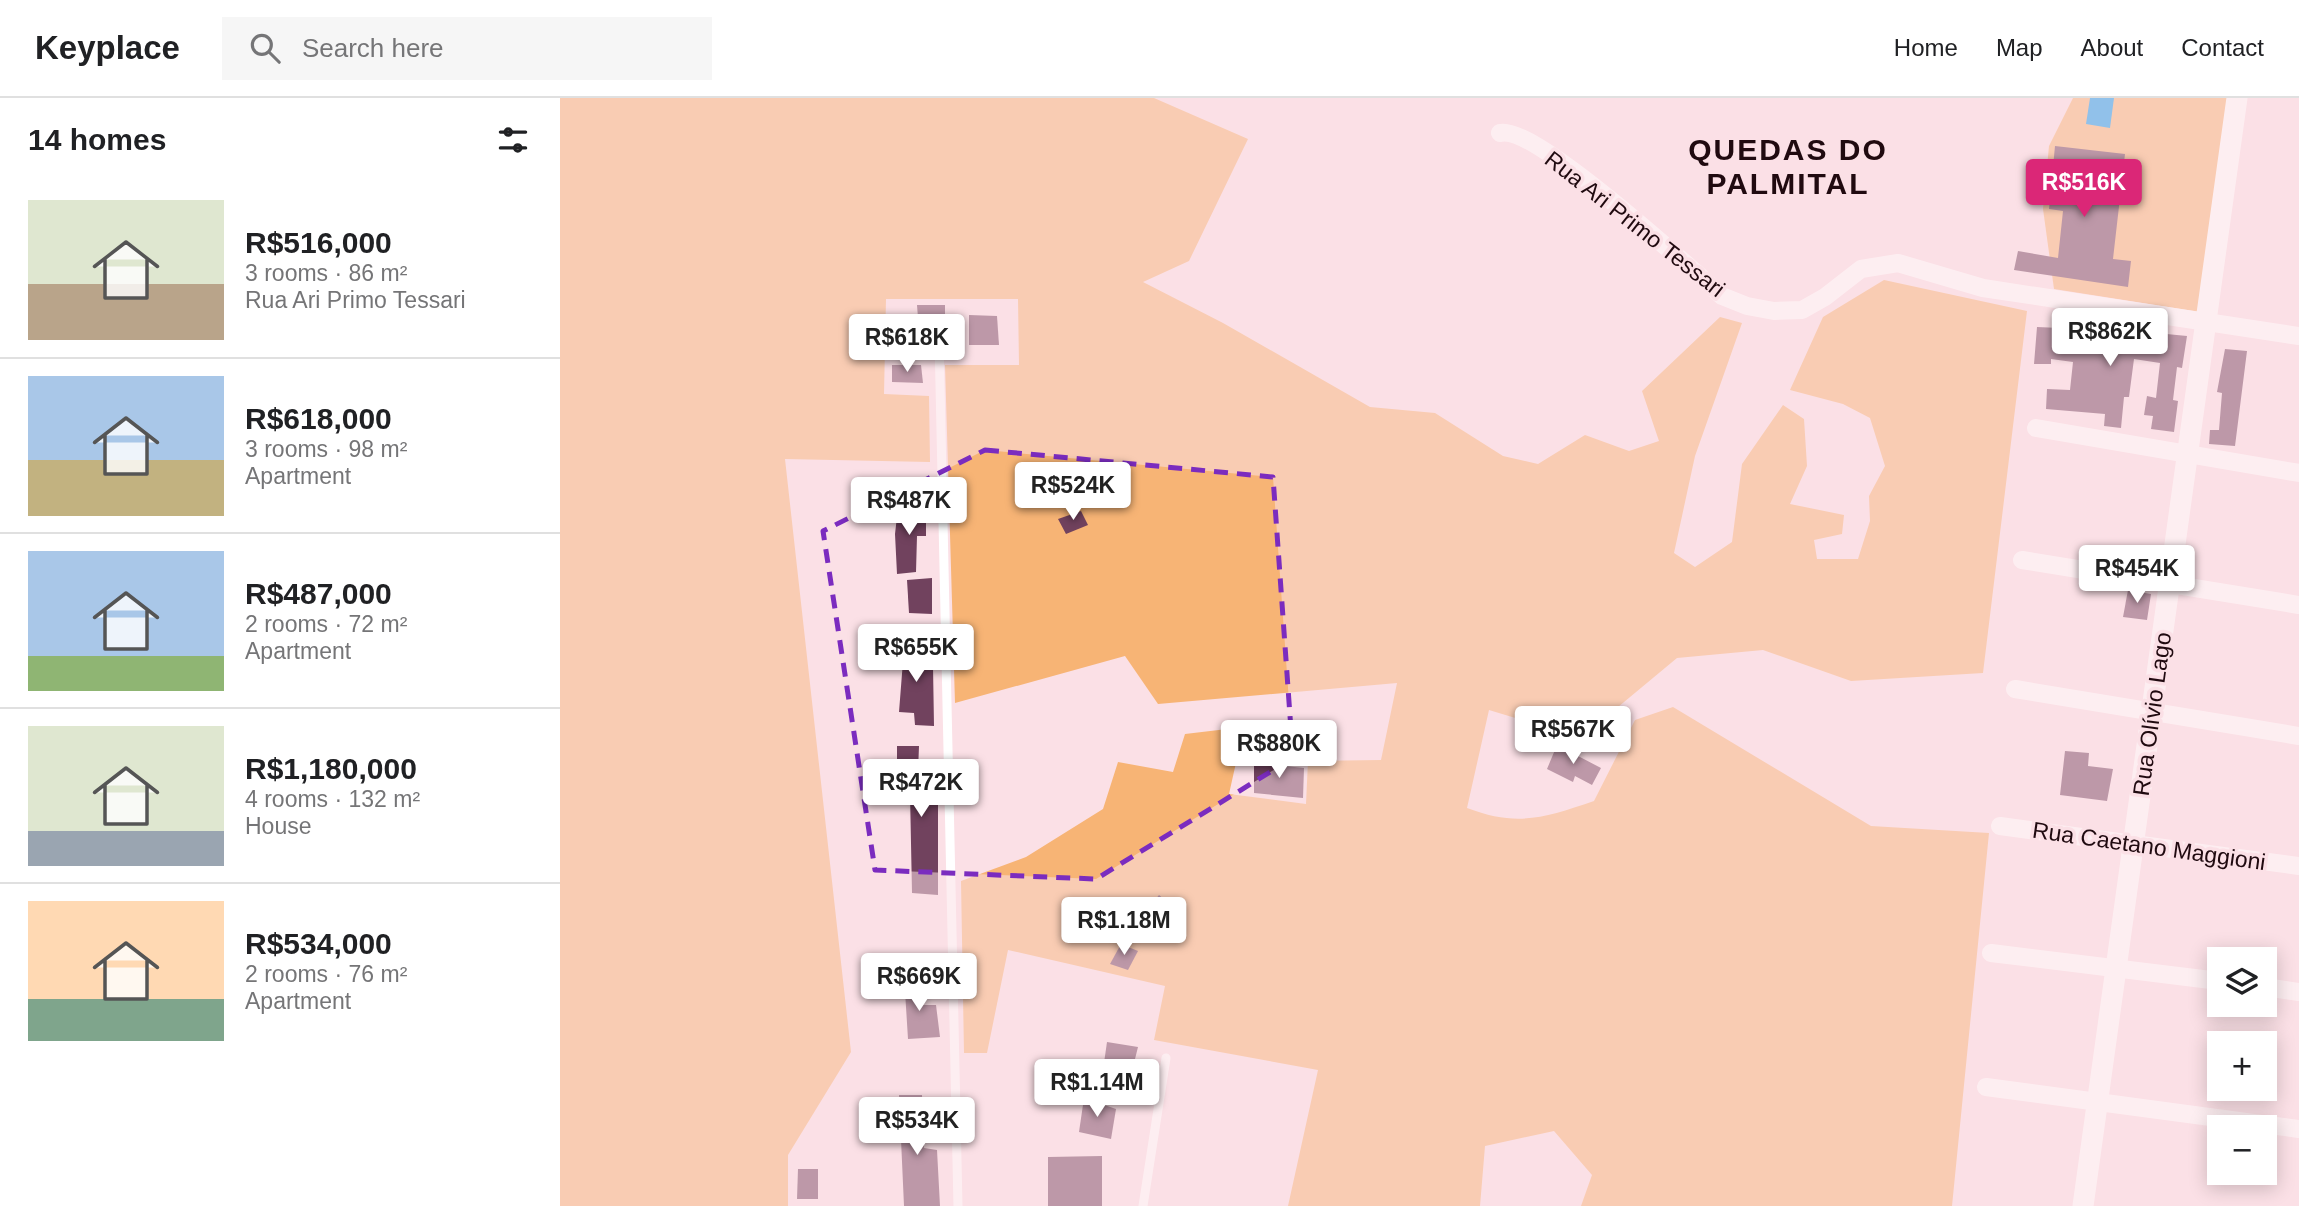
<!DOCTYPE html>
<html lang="en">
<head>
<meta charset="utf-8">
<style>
	body { margin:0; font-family:Helvetica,sans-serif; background:#f6f6f6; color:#202124; height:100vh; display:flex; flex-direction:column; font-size:26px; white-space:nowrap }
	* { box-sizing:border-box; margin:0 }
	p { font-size:23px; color:#757577 }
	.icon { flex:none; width:38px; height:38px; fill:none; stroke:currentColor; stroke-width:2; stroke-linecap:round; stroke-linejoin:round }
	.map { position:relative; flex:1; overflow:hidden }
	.sheet { display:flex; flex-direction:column; background:#fff; width:560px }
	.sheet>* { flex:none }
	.buttons { position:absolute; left:1647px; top:849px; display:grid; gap:14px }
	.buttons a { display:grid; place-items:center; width:70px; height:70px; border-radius:0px; background:#fff; box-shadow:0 4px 18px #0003; font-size:35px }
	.price { position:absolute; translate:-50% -60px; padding:0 16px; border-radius:7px; background:#fff; color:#222; font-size:23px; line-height:46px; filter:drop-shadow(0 2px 4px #0008) }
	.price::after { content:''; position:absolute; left:50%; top:42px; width:21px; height:16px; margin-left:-10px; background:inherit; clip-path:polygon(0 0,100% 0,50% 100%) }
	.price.current { background:#db2777; color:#fff }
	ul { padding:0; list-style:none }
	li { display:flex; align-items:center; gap:21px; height:175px; padding:0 28px }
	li+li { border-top:2px solid #e0e0e0 }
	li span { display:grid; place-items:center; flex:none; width:196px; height:140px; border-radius:0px; color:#555 }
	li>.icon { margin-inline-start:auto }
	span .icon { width:84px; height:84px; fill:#fffc; stroke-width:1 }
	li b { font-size:30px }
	h2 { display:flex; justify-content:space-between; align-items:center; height:84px; padding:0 28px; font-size:30px }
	header { display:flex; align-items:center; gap:42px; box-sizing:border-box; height:98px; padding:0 35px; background:#fff; border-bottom:2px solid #e0e0e0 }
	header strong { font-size:33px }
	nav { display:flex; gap:38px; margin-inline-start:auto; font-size:24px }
	.search { width:490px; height:63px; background:#f6f6f6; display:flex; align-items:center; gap:18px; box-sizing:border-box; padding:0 24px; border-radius:0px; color:#757577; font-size:26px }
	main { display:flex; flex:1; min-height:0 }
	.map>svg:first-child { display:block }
	.green { fill:#f7b475 }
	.water { fill:#109cef }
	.building { fill:#71425e }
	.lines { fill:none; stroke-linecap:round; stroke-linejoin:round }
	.service { stroke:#fff; stroke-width:9 }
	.minor { stroke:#fff; stroke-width:18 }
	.tertiary { stroke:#fff; stroke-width:21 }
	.marked { fill:none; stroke:#7b2cbf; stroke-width:5; stroke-dasharray:14 9; stroke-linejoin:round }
	.labels { text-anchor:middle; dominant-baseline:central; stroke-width:7; stroke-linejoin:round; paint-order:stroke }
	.street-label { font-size:23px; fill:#200a10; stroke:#fbe0e6 }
	.district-label { font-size:30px; font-weight:bold; letter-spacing:2px; fill:#200a10; stroke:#fbe0e6 }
</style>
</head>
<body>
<header>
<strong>Keyplace</strong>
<div class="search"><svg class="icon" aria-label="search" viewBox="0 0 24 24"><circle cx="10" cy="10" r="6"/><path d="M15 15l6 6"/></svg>Search here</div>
<nav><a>Home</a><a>Map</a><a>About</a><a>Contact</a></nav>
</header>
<main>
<section class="sheet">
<h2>14 homes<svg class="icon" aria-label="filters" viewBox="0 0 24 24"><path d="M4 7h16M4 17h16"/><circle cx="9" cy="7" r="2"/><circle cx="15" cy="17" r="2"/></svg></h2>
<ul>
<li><span style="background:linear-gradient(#dfe7d0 60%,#b9a48a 0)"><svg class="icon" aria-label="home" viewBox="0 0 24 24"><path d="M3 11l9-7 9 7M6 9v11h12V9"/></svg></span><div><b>R$516,000</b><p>3 rooms · 86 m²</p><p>Rua Ari Primo Tessari</p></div></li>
<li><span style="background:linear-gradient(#a9c7e8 60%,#c2b280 0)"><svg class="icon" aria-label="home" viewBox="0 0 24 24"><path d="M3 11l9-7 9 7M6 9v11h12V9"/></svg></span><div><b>R$618,000</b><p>3 rooms · 98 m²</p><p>Apartment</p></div></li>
<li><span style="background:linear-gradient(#a9c7e8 75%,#8fb573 0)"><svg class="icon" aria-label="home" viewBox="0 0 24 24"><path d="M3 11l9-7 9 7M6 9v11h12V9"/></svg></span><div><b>R$487,000</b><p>2 rooms · 72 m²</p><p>Apartment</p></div></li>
<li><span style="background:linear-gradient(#dfe7d0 75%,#9aa5b1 0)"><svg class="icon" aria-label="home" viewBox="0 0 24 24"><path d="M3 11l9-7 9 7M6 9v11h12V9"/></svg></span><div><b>R$1,180,000</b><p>4 rooms · 132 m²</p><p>House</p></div></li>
<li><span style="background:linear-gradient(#ffd9b3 70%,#7fa58c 0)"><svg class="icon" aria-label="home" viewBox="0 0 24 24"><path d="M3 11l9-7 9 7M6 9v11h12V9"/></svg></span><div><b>R$534,000</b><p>2 rooms · 76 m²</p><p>Apartment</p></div></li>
</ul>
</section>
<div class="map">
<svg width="1739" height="1108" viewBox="0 0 1739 1108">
	<rect width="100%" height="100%" fill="#fbe0e6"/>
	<!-- green -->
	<g class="green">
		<path d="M 0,0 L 594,0 L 688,41 L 629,163 L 583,184 L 663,225 L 810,309 L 875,315 L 943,358 L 978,366 L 1025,337 L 1069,353 L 1099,343 L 1082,293 L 1160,219 L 1182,225 L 1135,358 L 1114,455 L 1135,469 L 1172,444 L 1182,366 L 1223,307 L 1244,321 L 1247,368 L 1230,406 L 1284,417 L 1282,436 L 1254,442 L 1257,461 L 1298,461 L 1310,423 L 1309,398 L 1325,368 L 1310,320 L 1283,306 L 1230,292 L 1263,219 L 1324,182 L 1467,213 L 1423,575 L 1291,583 L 1203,552 L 1117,560 L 1052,614 L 1017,623 L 982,628 L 929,612 L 907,710 C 957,729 984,720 1034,703 L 1075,622 L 1113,609 L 1311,728 L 1429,735 L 1392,1108 L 1021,1108 L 1032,1077 L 994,1033 L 925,1048 L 920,1108 L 728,1108 L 758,972 L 594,942 L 605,888 L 448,852 L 427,955 L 404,955 L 401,783 L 466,759 L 543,711 L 558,664 L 613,674 L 625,636 L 684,629 L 669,696 L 746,706 L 748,663 L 821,662 L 837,585 L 598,606 L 565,558 L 395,605 L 385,267 L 459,267 L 458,201 L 326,201 L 324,296 L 369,298 L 370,364 L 225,361 L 291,954 L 228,1057 L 228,1108 L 0,1108 Z"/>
		<polygon points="1513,0 1674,0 1640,214 1494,191 1483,111 1489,48"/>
	</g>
	<!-- water -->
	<polygon class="water" points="1530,0 1554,0 1550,30 1526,26"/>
	<!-- building -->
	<g class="building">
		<polygon points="1495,48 1565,56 1553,161 1571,163 1568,189 1454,172 1458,153 1498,160 1503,113 1489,111"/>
		<polygon points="357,207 385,207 385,234 359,233"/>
		<polygon points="409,217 437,218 439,247 409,247"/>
		<polygon points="1502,217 1586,234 1627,238 1622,270 1617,269 1613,302 1618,303 1614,334 1591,331 1593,318 1584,317 1587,298 1596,300 1600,265 1574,261 1569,299 1564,299 1561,330 1544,328 1545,316 1486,311 1487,291 1510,292 1513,264 1491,261 1491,266 1474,266 1477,229 1500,230"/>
		<polygon points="1665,251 1687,253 1675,348 1649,346 1650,332 1659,332 1662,295 1657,294"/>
		<polygon points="332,267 361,267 363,285 332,284"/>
		<polygon points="338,410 366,410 366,438 357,438 356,474 337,476 335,436"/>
		<polygon points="521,413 528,427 506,436 498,421"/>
		<polygon points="372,480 372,516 349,515 347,482"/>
		<polygon points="1568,492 1591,496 1587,522 1563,519"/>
		<polygon points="334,543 359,543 359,568 373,568 374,628 355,627 354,615 339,614 343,563 335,562"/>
		<polygon points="997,647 1041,670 1032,687 1015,678 1013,684 987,671"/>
		<polygon points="337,648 359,648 358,674 378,675 378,797 352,795 350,695 337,694"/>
		<polygon points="1505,653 1529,655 1528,668 1553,671 1547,703 1500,697"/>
		<polygon points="694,665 744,670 743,700 694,695"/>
		<polygon points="599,797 620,815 603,837 580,820"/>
		<polygon points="561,846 578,853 568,872 550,866"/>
		<polygon points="344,877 357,877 358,907 376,907 380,939 348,941"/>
		<polygon points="547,944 578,949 572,973 544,965"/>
		<polygon points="339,997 362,997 364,1050 377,1052 380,1108 344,1108"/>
		<polygon points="524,1000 556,1011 551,1041 519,1034"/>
		<polygon points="542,1058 542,1108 488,1108 488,1059"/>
		<polygon points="238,1071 258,1071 258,1101 237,1101"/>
	</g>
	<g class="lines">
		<!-- service -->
		<g class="service">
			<polyline points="379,241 398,1108"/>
			<polyline points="583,1108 606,960"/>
		</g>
		<!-- minor -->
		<g class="minor">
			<path d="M 940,35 C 973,26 1131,171 1162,198 L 1187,208 L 1214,213 L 1242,212 L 1265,199 L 1301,171 L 1338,165 L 1423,190 L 1739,238"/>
			<polyline points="1476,330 1739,375"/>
			<polyline points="1462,462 1739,507"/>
			<polyline points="1455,591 1739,638"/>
			<polyline points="1440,728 1739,768"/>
			<polyline points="1431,855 1659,883"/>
			<polyline points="1704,889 1739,894"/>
			<polyline points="1426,989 1739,1031"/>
		</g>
		<!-- tertiary -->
		<polyline class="tertiary" points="1523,1108 1677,0"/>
	</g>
	<!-- marked area -->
	<path d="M0 0H1739V1108H0ZM 425,352 L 713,379 L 733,660 L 536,781 L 315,772 L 263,433 Z" fill="#fbe0e6" fill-opacity=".55" fill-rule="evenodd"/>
	<path class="marked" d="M 425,352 L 713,379 L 733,660 L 536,781 L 315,772 L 263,433 Z"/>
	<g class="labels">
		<!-- street labels -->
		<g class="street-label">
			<text transform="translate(1075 126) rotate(38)">Rua Ari Primo Tessari</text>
			<text transform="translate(1592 616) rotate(-82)">Rua Olívio Lago</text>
			<text transform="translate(1589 748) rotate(8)">Rua Caetano Maggioni</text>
		</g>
		<!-- district labels -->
		<g class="district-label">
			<text x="1228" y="51">QUEDAS DO<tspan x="1228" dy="34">PALMITAL</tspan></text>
		</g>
	</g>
</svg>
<div class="buttons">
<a><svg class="icon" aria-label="layers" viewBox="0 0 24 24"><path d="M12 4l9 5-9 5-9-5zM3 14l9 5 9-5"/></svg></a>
<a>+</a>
<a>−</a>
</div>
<b class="price current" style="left:1524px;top:121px">R$516K</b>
<b class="price" style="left:1550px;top:270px">R$862K</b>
<b class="price" style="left:347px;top:276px">R$618K</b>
<b class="price" style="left:513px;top:424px">R$524K</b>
<b class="price" style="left:349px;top:439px">R$487K</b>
<b class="price" style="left:1577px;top:507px">R$454K</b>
<b class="price" style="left:356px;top:586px">R$655K</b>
<b class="price" style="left:1013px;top:668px">R$567K</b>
<b class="price" style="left:719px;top:682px">R$880K</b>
<b class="price" style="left:361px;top:721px">R$472K</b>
<b class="price" style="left:564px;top:859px">R$1.18M</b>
<b class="price" style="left:359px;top:915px">R$669K</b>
<b class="price" style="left:537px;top:1021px">R$1.14M</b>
<b class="price" style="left:357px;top:1059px">R$534K</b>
</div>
</main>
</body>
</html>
